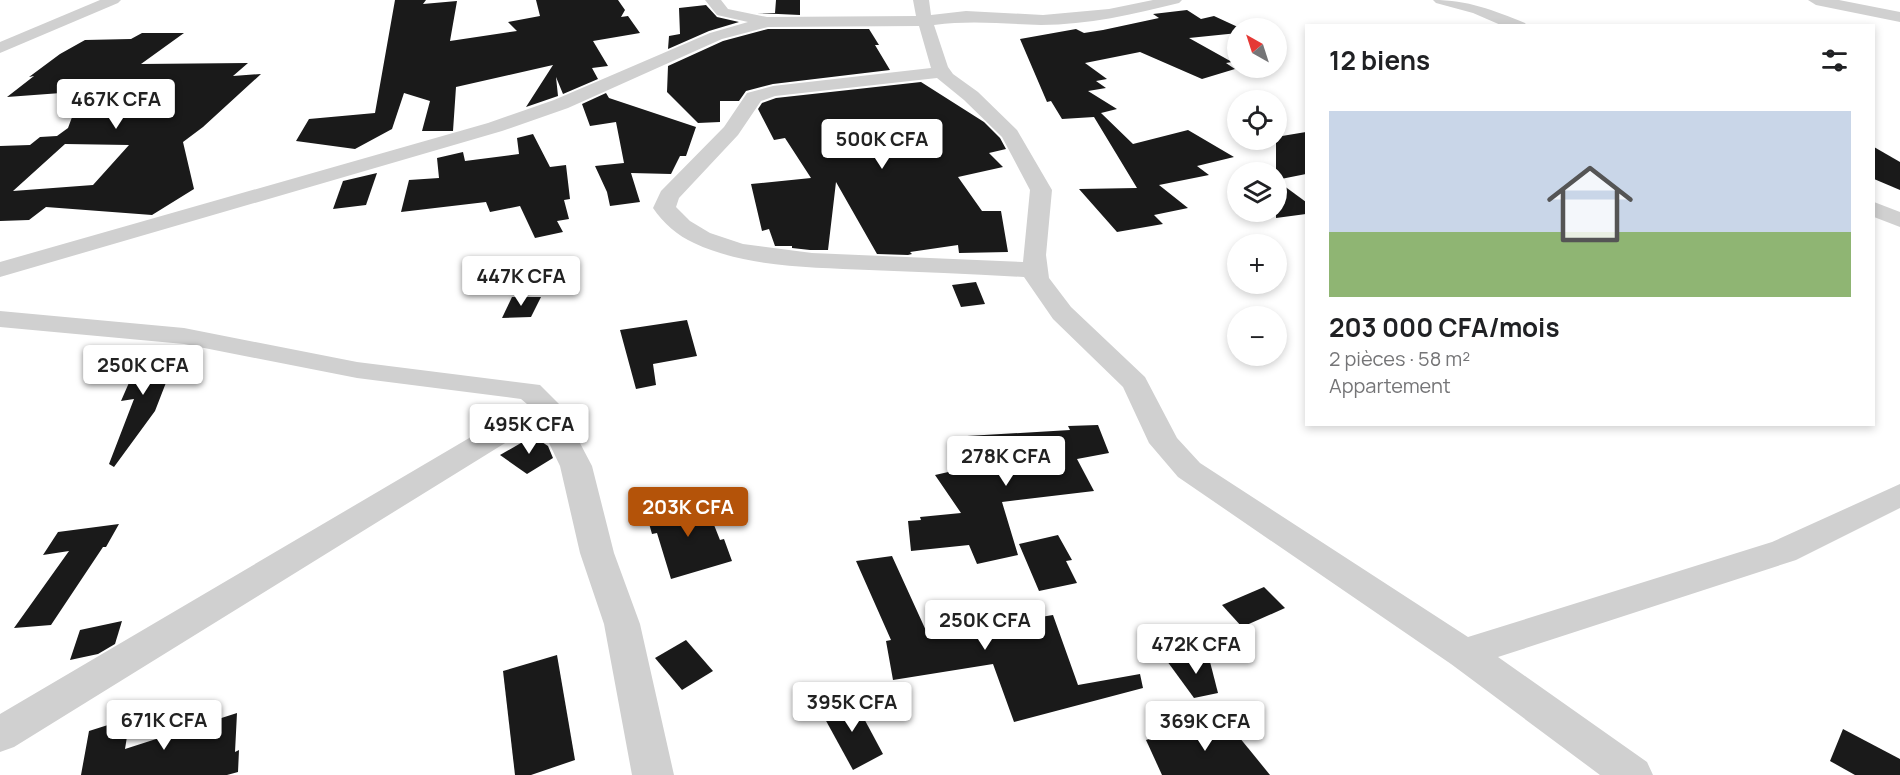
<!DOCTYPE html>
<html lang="fr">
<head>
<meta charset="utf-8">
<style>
	body { margin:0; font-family:Manrope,sans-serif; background:#f6f6f6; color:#202124; height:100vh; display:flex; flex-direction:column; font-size:22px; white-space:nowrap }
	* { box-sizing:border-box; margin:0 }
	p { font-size:20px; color:#757577 }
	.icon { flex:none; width:33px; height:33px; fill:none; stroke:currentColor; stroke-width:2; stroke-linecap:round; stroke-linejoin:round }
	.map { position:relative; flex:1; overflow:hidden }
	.details { position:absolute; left:1305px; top:24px; width:570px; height:402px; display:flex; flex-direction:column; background:#fff; border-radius:0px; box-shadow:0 3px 9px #0003 }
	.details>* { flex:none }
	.needle { width:39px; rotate:321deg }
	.controls { position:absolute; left:1227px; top:18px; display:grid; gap:12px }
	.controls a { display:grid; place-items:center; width:60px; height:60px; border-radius:50%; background:#fff; box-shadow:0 3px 9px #0003; font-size:30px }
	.price { position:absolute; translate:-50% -51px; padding:0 14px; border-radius:6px; background:#fff; color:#222; font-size:20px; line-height:39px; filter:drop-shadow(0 2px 3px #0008) }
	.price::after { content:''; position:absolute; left:50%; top:36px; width:18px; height:14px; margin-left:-9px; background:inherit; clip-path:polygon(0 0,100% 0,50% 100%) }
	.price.on { background:#b45309; color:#fff }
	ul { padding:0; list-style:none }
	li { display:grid; align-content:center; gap:12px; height:318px; padding:0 24px }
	li span { display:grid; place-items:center; height:186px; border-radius:0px; color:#555 }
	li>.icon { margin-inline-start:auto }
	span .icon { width:108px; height:108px; fill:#fffc; stroke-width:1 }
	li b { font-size:26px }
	h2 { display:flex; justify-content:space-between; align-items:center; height:72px; padding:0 24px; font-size:26px }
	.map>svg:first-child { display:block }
	.building { fill:#1a1a1a; fill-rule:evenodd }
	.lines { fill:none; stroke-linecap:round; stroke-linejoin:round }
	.minor { fill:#d0d0d0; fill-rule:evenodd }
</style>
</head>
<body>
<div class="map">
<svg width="1900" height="775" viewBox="0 0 1900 775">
	<rect width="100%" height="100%" fill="#fff"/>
	<!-- building -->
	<g class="building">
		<polygon points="395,0 426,0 423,4 457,1 450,41 517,31 508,22 540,16 536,0 618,0 625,10 621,17 628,16 640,33 593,41 608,66 592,68 598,79 563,94 556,77 558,96 526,107 553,65 456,87 453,131 422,131 430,101 404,93 392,129 355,149 296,141 309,119 375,113"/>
		<polygon points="776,0 800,0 800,15 757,13 775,13"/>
		<polygon points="706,5 717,17 739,22 709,31 668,49 669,36 680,34 679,8"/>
		<polygon points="1187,10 1201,19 1214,16 1240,28 1238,28 1238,33 1189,38 1232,62 1226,63 1235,69 1202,79 1140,52 1085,63 1107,79 1096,81 1106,88 1088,91 1117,109 1101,113 1133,144 1188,130 1234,157 1197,166 1209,175 1159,185 1188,208 1154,215 1163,224 1117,232 1079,189 1137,188 1094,117 1062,119 1051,101 1047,102 1020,39 1076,29 1084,33 1103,30 1159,18 1153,14"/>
		<polygon points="768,29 869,29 879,45 875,45 890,70 773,84 746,91 739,101 720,101 720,122 698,123 667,92 668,66 723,41"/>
		<path d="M 142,33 L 184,33 L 141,64 L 248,63 L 233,76 L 261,74 L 203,127 L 183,142 L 194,189 L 152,215 L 46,207 L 29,220 L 0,221 L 0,146 L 30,145 L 40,137 L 57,136 L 68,128 L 78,101 L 88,91 L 7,97 L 34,76 L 29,77 L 60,54 L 85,40 L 131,39 ZM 65,144 L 129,145 L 93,185 L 13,191 Z"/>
		<polygon points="921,82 984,122 1000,138 1006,149 989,153 1003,167 958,177 982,211 1001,211 1008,252 959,253 958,245 910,252 912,254 908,255 877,254 836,182 828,250 810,250 792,248 792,246 775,246 769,229 762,231 751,184 811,178 785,138 774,140 758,109 762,103 776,98"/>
		<polygon points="606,93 609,98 696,127 686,156 680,156 671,174 631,173 640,202 610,206 607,192 595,166 624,163 616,122 590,126 582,104"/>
		<polygon points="1306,132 1306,174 1276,180 1276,137"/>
		<polygon points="533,134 550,167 566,165 570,199 564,200 569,219 557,221 563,232 535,238 520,206 490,212 486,202 401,212 409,180 439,178 437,158 463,152 465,161 519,154 517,138"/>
		<polygon points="1874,147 1900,162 1900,190 1874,179"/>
		<polygon points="377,173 366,205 333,209 343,181"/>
		<polygon points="1276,180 1306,202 1306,214 1276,218"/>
		<polygon points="976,282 985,304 961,307 952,285"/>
		<polygon points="512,297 541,297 531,317 502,318"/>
		<polygon points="687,320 697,356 653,364 656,385 636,389 620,330"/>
		<polygon points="145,346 173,346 156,363 174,362 155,411 114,467 109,464 134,399 121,401"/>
		<polygon points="1098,425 1109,453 1077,459 1094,491 1002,502 1018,555 977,564 969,545 911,551 908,521 921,520 920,517 961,513 935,475 975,466 967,436 1070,430 1068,426"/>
		<polygon points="533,436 548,446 553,458 527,474 500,455"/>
		<polygon points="703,497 720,540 724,539 732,561 671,579 657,533 652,534 646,513"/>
		<polygon points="119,524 106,547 103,547 51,625 14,628 69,551 43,555 58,532"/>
		<polygon points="1058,535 1072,560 1066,561 1077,583 1039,591 1019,544"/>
		<polygon points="892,556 928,635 1053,615 1078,685 1140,674 1143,688 1014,722 993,664 893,680 886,641 891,640 856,561"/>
		<polygon points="1264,587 1285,608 1242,627 1222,605"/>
		<polygon points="122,621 115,644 98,654 70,660 80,630"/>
		<polygon points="686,640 713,671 682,690 655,658"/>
		<polygon points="1208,654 1218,693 1194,698 1167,661"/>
		<polygon points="557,655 575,760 531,775 515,775 503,671"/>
		<polygon points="853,698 883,754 853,770 819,708"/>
		<polygon points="237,713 235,752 239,750 238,772 227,775 81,775 89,731 130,718 125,749"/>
		<polygon points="1222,716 1270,775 1162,775 1146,740"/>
		<polygon points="1843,729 1900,759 1900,775 1855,775 1830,761"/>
	</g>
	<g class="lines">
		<!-- minor -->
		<g class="minor">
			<polygon points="100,0 121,0 118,3 0,53 0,42"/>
			<path d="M 705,0 L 721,0 L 728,9 L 767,17 L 916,16 L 913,0 L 929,0 L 931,15 L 966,11 L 1043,15 L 1109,9 L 1153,0 L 1182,0 L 1179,3 C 1135,14 1087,25 1041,25 C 1004,24 972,20 934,25 L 948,67 L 953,74 L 978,92 L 1017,130 L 1052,190 L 1046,255 L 1049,278 L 1071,307 L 1145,377 L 1177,438 L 1200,463 L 1468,637 L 1772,542 L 1900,484 L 1900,508 L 1796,560 L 1498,657 L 1647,762 L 1653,775 L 1600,775 L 1451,664 L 1178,477 L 1149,443 L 1123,387 L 1053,319 L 1024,277 C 973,274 921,272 869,270 C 812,267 747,268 694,243 C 678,236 663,223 653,208 L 661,191 L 724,127 L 747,93 L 773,86 L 931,68 L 919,26 L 768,27 L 722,39 L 568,108 L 502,131 L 0,277 L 0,262 L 488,123 L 554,100 L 710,33 L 748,22 L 717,15 ZM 937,78 L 964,100 L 1002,137 L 1030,190 L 1023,262 L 812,253 L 743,244 L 710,233 L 690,221 L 676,207 L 679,198 L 738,135 L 761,101 L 775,96 Z"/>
			<path d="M 1433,0 C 1468,0 1493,10 1525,23 L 1527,26 L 1503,26 L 1473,13 L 1436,3 Z"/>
			<polygon points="1808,0 1839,0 1900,12 1900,22 1816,5"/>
			<polygon points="1874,202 1900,212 1900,227 1874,217"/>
			<polygon points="0,311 184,328 357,362 540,385 560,405 592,466 614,553 640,624 674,775 632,775 604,624 580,553 560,466 539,422 14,747 0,752 0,714 527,404 521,399 357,378 184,344 0,327"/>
		</g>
	</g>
</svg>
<div class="controls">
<a><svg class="needle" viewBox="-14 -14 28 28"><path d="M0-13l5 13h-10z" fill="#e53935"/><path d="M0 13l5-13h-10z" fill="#757577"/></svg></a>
<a><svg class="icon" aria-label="locate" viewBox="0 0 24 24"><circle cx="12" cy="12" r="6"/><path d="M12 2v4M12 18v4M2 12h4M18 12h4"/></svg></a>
<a><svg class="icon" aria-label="layers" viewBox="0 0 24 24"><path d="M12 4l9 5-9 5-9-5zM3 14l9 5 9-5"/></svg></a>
<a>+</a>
<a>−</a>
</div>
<b class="price" style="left:116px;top:130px">467K CFA</b>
<b class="price" style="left:882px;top:170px">500K CFA</b>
<b class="price" style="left:521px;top:307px">447K CFA</b>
<b class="price" style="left:143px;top:396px">250K CFA</b>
<b class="price" style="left:529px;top:455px">495K CFA</b>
<b class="price" style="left:1006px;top:487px">278K CFA</b>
<b class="price on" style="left:688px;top:538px">203K CFA</b>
<b class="price" style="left:985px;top:651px">250K CFA</b>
<b class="price" style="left:1196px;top:675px">472K CFA</b>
<b class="price" style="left:852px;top:733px">395K CFA</b>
<b class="price" style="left:164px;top:751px">671K CFA</b>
<b class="price" style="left:1205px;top:752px">369K CFA</b>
<section class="details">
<h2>12 biens<svg class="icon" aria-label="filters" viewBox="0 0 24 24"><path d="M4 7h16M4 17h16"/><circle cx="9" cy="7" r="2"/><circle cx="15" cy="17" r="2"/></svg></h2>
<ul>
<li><span style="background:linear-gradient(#c9d6e8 65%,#8fb573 0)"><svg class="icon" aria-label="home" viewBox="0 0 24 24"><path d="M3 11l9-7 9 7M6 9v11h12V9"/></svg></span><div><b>203 000 CFA/mois</b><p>2 pièces · 58 m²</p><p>Appartement</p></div></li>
</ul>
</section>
</div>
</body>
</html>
